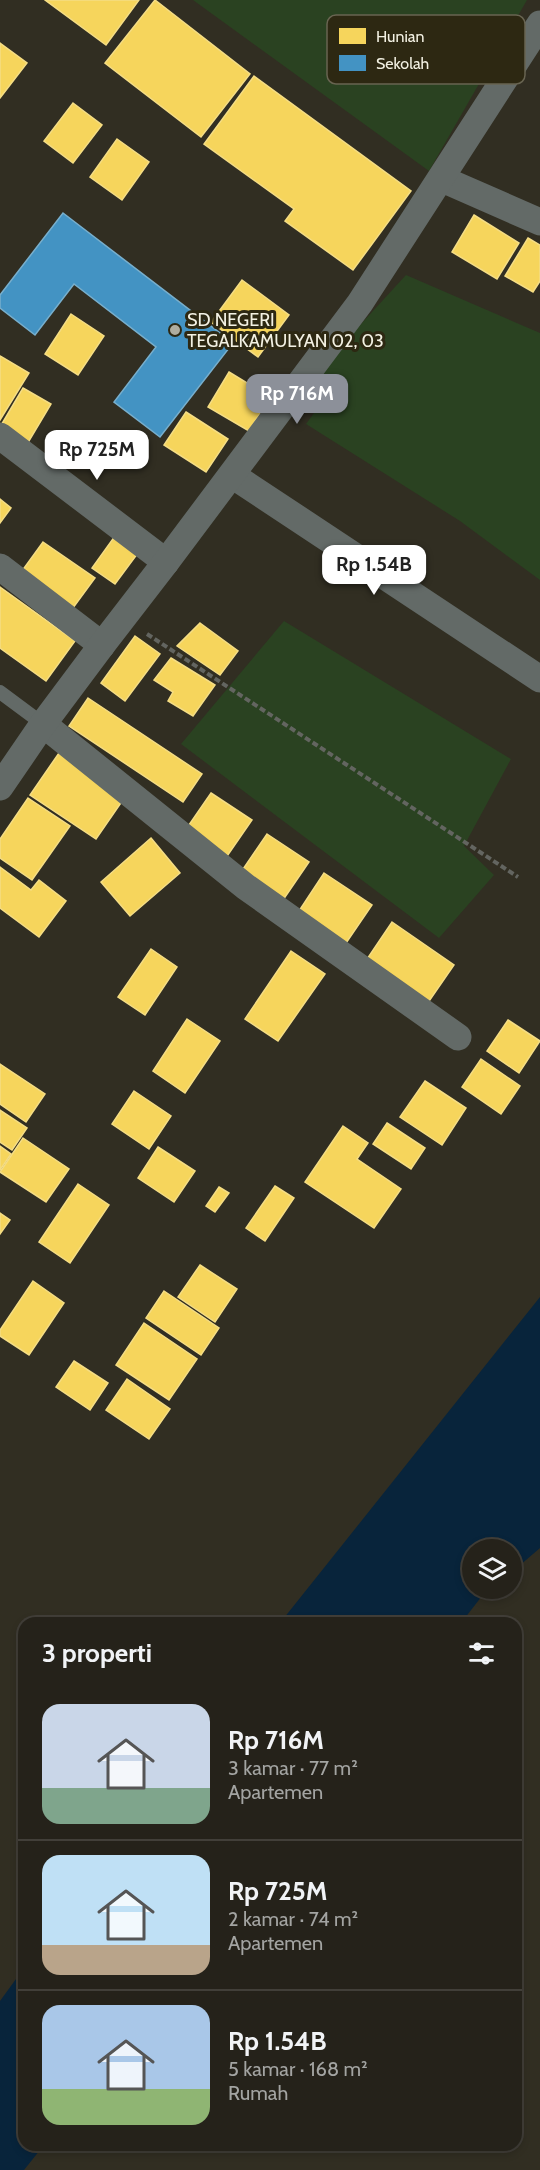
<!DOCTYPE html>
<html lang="id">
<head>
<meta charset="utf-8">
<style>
	body { margin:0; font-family:Cabin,sans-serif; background:#2d2a23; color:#f1f3f6; height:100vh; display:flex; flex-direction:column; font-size:22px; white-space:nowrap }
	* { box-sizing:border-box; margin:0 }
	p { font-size:20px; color:#a3a4a2 }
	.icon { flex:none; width:33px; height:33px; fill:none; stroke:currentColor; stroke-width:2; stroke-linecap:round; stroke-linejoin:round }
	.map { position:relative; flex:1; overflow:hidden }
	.details { position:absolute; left:18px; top:1617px; width:504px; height:534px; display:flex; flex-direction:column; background:#25221a; border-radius:18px; box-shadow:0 3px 9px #0003,0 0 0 2px #423f39 }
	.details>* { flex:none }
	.tools { position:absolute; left:462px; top:1539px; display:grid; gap:12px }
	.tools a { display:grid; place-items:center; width:60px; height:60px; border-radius:50%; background:#25221a; box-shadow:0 3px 9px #0003,0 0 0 2px #423f39; font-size:30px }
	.price { position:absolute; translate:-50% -51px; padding:0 14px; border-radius:12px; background:#fff; color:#222; font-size:20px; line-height:39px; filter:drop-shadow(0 2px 3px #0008) }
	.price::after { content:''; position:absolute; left:50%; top:36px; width:18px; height:14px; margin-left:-9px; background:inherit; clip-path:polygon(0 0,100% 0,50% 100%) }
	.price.on { background:#8c9099; color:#fff }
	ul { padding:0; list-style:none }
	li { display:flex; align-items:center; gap:18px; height:150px; padding:0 24px }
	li+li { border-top:2px solid #423f39 }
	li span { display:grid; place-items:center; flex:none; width:168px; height:120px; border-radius:18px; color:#555 }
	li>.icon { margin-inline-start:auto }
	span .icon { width:72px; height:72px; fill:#fffc; stroke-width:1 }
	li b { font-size:26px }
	h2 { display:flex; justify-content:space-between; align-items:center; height:72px; padding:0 24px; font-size:26px }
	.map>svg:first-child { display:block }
	.green { fill:#2a4221 }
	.water { fill:#08243b }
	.homes { fill:#f6d55c; stroke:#f5dd84; stroke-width:1.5 }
	.schools { fill:#4393c3; stroke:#78afcd; stroke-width:1.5 }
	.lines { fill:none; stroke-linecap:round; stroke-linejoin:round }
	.path { stroke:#636560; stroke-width:4; stroke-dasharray:6 3; stroke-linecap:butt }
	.service { stroke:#636a67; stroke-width:14 }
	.minor { stroke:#636a67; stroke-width:27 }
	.poi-dot { fill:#afad9f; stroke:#2d2812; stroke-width:2 }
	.labels { text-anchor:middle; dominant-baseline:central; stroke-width:6; stroke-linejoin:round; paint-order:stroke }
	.poi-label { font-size:18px; fill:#f3f1e3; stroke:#2d2812; text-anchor:start }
	.key { fill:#2d2812; stroke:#686451; stroke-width:1.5 }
	.key-label { font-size:16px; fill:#f3f1e3 }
</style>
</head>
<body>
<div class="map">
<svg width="540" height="2170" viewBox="0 0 540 2170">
	<rect width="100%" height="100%" fill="#312e22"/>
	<!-- green -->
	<g class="green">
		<polygon points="193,0 527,0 429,171"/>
		<polygon points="406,275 540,333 540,580 460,521 306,424 325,398 306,384"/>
		<polygon points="284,621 511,759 464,846 494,875 439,938 181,744"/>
	</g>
	<!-- water -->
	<g class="water">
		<polygon points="540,1297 540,1548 512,1572 512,1550 472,1550 472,1588 491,1589 482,1596 461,1623 280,1623"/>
		<polygon points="24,1968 24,2145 44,2145 24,2170 0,2170 0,2001"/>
	</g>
	<!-- homes -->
	<g class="homes">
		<polygon points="45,0 139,0 106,45"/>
		<polygon points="155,0 250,74 201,137 105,63"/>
		<polygon points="0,43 27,63 0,98"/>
		<polygon points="254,76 411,191 353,270 285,221 294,209 204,144"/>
		<polygon points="73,103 102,125 73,163 44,141"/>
		<polygon points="117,139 149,162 122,200 90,177"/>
		<polygon points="474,215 519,243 497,279 452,252"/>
		<polygon points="528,238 540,245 540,281 533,292 505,276"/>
		<polygon points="242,280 289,315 258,357 211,322"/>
		<polygon points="71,314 104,336 78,375 45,354"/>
		<polygon points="0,356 29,373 0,420"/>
		<polygon points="229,372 270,397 249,431 208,407"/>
		<polygon points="23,388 51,404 26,446 0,427"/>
		<polygon points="186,412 228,439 206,472 164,445"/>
		<polygon points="0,499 11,508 0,523"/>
		<polygon points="115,536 138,553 115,584 92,568"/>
		<polygon points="43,542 95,578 70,612 19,575"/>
		<polygon points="0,587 75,641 46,681 0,648"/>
		<polygon points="200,623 238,651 220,675 177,646"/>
		<polygon points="135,636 160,654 125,701 101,683"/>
		<polygon points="171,658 215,685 193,716 168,701 173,692 154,680"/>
		<polygon points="88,698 202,774 183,802 69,726"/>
		<polygon points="59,753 125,797 96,839 30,795"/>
		<polygon points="211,793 252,820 223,862 182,835"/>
		<polygon points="28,798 70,826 32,880 0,858 0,839"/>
		<polygon points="267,834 309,862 281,903 239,875"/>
		<polygon points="151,838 180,873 130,916 101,882"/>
		<polygon points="0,867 31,890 39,880 66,901 39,937 0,908"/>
		<polygon points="324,873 372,905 342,949 295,917"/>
		<polygon points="392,922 454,965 425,1007 363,965"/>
		<polygon points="151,949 177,967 145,1015 118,997"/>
		<polygon points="291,951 325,974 278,1041 245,1019"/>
		<polygon points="187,1019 220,1041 185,1093 153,1071"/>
		<polygon points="508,1020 540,1041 519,1073 487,1051"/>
		<polygon points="481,1059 520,1086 501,1114 462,1087"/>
		<polygon points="0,1064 45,1094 26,1122 0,1104"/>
		<polygon points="425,1081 466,1108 442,1145 400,1117"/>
		<polygon points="134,1091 171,1116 149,1149 112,1124"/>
		<polygon points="0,1110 27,1128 12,1150 0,1142"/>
		<polygon points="387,1123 425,1148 411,1169 373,1144"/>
		<polygon points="343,1126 368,1143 357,1159 401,1189 374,1228 305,1182"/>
		<polygon points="23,1138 69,1169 46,1202 0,1172"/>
		<polygon points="0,1146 11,1154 0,1170"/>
		<polygon points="158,1147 195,1171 174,1202 138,1178"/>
		<polygon points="78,1184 109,1205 70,1263 39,1242"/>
		<polygon points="275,1186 294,1198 265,1241 246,1228"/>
		<polygon points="219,1187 229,1193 215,1212 206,1206"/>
		<polygon points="0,1213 10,1220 0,1234"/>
		<polygon points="200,1265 237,1289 215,1322 178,1297"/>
		<polygon points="33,1281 64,1303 29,1355 0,1336 0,1330"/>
		<polygon points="164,1291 219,1328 201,1355 146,1318"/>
		<polygon points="144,1323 197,1359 169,1400 116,1365"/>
		<polygon points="74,1361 108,1383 90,1410 56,1387"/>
		<polygon points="127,1379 170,1409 149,1439 106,1410"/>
	</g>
	<!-- schools -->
	<polygon class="schools" points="63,213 233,343 160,437 114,402 156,347 74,284 35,335 0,308 0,295"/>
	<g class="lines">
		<!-- path -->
		<polyline class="path" points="147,634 518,877"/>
		<!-- service -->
		<polyline class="service" points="0,692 43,724"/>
		<!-- minor -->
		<g class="minor">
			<polyline points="442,179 540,222"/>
			<polyline points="0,436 166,562"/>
			<polyline points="232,475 540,679"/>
			<polyline points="0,567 102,645"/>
			<polyline points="43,724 246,887 458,1037"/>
			<polyline points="0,787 43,724 102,645 166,562 360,303 540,24"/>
		</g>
	</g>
	<!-- markers -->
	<circle class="poi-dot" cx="175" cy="330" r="6"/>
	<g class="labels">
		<!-- poi labels -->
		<g class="poi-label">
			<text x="187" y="320">SD NEGERI<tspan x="187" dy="21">TEGALKAMULYAN 02, 03</tspan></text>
		</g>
	</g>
	<!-- legend -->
	<rect x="327" y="15" width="198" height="69" rx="9" class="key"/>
	<rect x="339" y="28" width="27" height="16" fill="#f6d55c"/>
	<rect x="339" y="55" width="27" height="16" fill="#4393c3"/>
	<g class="key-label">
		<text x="376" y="42">Hunian</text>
		<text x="376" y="69">Sekolah</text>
	</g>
</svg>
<div class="tools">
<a><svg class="icon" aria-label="layers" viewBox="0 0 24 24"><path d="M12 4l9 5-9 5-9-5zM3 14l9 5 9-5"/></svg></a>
</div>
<b class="price on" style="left:297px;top:425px">Rp 716M</b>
<b class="price" style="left:97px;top:481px">Rp 725M</b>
<b class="price" style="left:374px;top:596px">Rp 1.54B</b>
<section class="details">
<h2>3 properti<svg class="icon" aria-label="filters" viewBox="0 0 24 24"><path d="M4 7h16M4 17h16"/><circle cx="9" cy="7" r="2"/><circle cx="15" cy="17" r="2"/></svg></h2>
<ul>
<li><span style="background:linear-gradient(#c9d6e8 70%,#7fa58c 0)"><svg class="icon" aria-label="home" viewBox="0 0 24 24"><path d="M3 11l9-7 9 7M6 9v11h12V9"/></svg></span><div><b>Rp 716M</b><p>3 kamar · 77 m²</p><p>Apartemen</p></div></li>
<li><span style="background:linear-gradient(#bfe0f5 75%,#b9a48a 0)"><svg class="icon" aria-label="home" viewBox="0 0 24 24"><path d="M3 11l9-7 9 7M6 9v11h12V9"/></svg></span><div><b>Rp 725M</b><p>2 kamar · 74 m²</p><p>Apartemen</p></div></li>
<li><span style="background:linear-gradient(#a9c7e8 70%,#8fb573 0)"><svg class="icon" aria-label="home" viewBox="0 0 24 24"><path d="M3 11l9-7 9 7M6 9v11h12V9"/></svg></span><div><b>Rp 1.54B</b><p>5 kamar · 168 m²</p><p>Rumah</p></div></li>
</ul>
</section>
</div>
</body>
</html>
